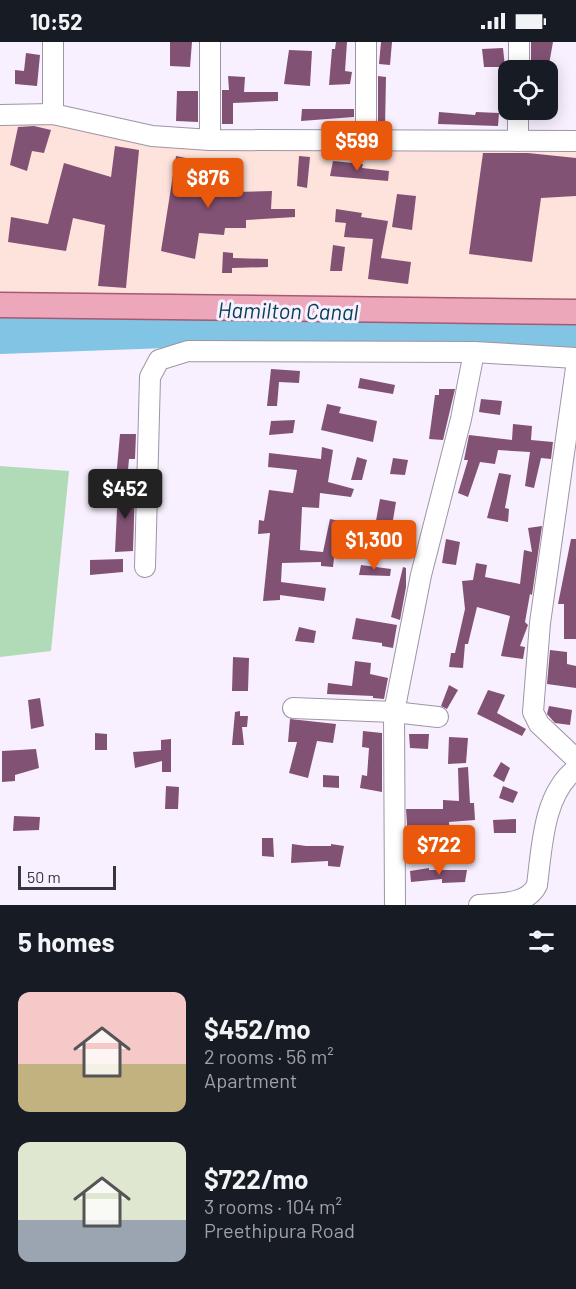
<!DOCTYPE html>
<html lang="en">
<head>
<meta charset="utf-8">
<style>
	body { margin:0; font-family:Barlow,sans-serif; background:#20242c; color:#f1f3f6; height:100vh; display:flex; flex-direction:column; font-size:22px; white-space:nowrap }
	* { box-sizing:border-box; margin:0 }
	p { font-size:20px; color:#9ea1a6 }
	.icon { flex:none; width:33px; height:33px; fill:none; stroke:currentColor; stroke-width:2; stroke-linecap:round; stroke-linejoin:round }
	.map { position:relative; height:863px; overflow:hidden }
	.drawer { display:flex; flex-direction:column; background:#171b24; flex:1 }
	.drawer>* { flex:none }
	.controls { position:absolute; left:498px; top:18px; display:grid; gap:12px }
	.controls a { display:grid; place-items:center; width:60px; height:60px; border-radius:12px; background:#171b24; box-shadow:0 3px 15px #0003; font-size:30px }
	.scale { position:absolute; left:18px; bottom:15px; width:98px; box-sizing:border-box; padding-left:6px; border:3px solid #39353c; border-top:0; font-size:16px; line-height:21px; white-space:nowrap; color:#39353c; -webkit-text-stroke:4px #f8f0fe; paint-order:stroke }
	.price { position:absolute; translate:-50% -51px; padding:0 14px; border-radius:6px; background:#ea580c; color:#fff; font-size:20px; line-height:39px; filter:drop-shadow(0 2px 3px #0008) }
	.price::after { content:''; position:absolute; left:50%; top:36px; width:18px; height:14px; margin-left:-9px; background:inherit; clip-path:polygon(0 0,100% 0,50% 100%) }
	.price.on { background:#222; color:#fff }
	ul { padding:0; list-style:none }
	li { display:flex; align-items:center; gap:18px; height:150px; padding:0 18px }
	li span { display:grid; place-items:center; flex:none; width:168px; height:120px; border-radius:12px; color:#555 }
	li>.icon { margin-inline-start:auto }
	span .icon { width:72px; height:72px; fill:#fffc; stroke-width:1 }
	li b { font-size:26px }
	h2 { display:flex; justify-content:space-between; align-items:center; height:72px; padding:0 18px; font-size:26px }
	.status { display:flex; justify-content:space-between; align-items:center; height:42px; padding:0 30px; background:#171b24; direction:ltr }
	.status svg { height:16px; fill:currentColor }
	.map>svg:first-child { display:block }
	.industrial { fill:#fde3dc }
	.green { fill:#b1dab6 }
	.water { fill:#81c4e3 }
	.building { fill:#825275 }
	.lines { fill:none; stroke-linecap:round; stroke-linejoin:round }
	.minor-casing { stroke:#9e95a5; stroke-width:22 }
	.major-casing { stroke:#a65971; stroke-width:27 }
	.minor { stroke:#fff; stroke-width:20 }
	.major { stroke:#eda7bb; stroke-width:24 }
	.labels { text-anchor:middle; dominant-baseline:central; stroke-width:6; stroke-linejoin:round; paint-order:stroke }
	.water-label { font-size:22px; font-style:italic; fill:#054157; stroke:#f8f0fe }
</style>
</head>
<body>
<div class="status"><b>10:52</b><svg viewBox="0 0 49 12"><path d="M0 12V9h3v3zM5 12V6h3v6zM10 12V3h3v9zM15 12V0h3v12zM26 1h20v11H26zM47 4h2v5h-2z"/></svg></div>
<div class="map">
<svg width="576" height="863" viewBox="0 0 576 863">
	<rect width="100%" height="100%" fill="#f8f0fe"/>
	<!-- industrial -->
	<polygon class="industrial" points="25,73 151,97 576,103 576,268 0,260 0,77"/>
	<!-- green -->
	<polygon class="green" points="0,424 69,429 51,609 0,615"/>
	<!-- water -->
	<polygon class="water" points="0,274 576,281 576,309 251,303 0,312"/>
	<!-- building -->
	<g class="building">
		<polygon points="170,0 192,0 190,25 170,24"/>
		<polygon points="336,0 347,0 345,29 352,30 350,42 329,43 332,7 335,7"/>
		<polygon points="381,0 392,0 390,23 379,22"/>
		<polygon points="531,0 553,0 548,28 531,28"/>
		<polygon points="503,6 505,25 484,25 482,7"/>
		<polygon points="289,8 312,9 310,44 284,42"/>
		<polygon points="26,11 40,13 37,44 15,42 15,28 24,29"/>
		<polygon points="228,34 245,35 244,50 278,50 278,59 233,61 233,82 222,82 222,48 229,48"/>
		<polygon points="378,34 386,35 385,86 378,86"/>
		<polygon points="177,49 198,49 198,80 176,79"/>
		<polygon points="302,67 354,67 354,75 301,79"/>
		<polygon points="439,70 475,73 476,70 499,71 498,84 438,82"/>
		<polygon points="34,84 51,88 44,111 32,109 27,129 10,123 18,85"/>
		<polygon points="115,104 139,108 126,246 98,244 105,183 73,176 66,209 8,200 11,175 48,182 64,121 111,135"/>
		<polygon points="483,111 528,111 576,116 576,154 541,156 532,220 469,212"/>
		<polygon points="176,114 211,121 206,152 232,155 233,150 272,149 271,167 295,167 295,175 246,178 246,186 225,186 224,193 199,191 195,217 161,209"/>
		<polygon points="299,114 310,115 307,146 297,144"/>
		<polygon points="333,119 363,122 362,126 389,129 388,139 330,134"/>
		<polygon points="397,152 416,154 412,188 392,185"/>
		<polygon points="336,167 362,171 361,175 388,179 381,216 411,220 408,242 368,237 373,197 344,195 346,181 335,180"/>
		<polygon points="333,203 345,205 342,229 330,229"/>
		<polygon points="223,210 233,211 233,216 268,217 268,225 232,226 232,231 222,231"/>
		<polygon points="271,327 300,329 299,341 279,340 277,364 267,364"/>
		<polygon points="360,336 395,343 393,352 358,346"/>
		<polygon points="439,347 455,347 443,398 429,397 435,353 439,353"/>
		<polygon points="481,357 502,359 500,373 479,370"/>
		<polygon points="327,362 341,365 339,371 377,379 373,400 321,388"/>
		<polygon points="295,378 293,391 269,393 271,379"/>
		<polygon points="513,382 532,384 531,398 553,400 551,417 541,416 534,446 525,444 530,410 498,408 495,422 480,420 468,455 458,451 468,418 464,418 469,393 512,398"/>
		<polygon points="120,392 136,392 135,417 129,417 127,438 116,437"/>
		<polygon points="322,405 333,408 328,440 354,447 351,455 320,451 319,466 302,465 300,508 323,510 330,477 350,481 347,499 336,497 333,525 321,524 321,520 282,521 281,540 326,546 324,559 280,553 280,558 263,559 270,491 258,492 259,478 264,479 269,448 293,451 297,428 268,425 269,411 321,417"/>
		<polygon points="357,415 367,418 362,438 351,438"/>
		<polygon points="393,416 408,418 405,433 390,432"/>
		<polygon points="499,431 511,433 505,466 509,467 508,480 487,476"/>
		<polygon points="118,446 135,446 133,509 115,510"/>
		<polygon points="380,457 396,460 392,484 375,484"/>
		<polygon points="542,484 532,553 530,552 525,580 528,583 520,604 525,605 523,617 501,614 510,574 477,565 468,602 465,602 463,626 449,625 451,611 455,611 465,567 462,539 473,538 476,521 487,523 485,535 520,542 524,508 532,510 528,486"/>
		<polygon points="446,497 460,500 456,523 442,521"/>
		<polygon points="571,497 576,497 576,597 564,597 564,562 558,562"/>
		<polygon points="123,517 123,530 90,533 90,518"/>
		<polygon points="361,523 391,527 390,534 359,533"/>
		<polygon points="403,525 406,526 406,545 400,578 391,575"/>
		<polygon points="356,576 397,583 393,606 382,604 382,601 352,597"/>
		<polygon points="299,585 316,589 314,601 295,599"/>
		<polygon points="550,608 567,610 567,622 576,624 576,646 547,642"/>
		<polygon points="233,615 249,616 248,649 232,649"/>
		<polygon points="355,619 371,621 370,632 388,636 384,657 373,656 373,654 327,652 328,641 352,644"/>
		<polygon points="449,643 458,648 447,667 441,664"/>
		<polygon points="488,648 505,653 497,671 526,687 522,694 477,672"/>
		<polygon points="40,656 44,684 31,687 28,658"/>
		<polygon points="549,664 572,668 570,683 555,681 547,672"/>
		<polygon points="240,669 240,674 248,674 247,685 242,685 244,703 232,703 235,670"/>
		<polygon points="290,677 336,682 333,701 317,699 308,736 289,731 297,700 288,700"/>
		<polygon points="363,689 382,691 382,750 360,746 362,733 367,734 369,706 362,705"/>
		<polygon points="95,691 107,692 107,708 95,708"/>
		<polygon points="409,692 429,692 428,707 410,706"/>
		<polygon points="449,695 468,696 466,721 448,722"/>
		<polygon points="171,697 171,730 162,730 162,719 135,726 133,710 161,708 161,698"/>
		<polygon points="36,707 39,726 15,733 15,739 2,740 2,709"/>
		<polygon points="501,720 510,726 504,740 493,734"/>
		<polygon points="468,725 470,761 474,761 475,778 449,780 450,800 408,798 406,767 443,767 443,758 459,759 458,726"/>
		<polygon points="323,733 339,734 339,746 323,745"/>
		<polygon points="166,744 179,745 178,767 165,767"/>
		<polygon points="503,744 518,750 513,761 499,756"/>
		<polygon points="14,774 40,775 39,788 13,789"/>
		<polygon points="516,777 516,791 494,791 493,778"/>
		<polygon points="262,796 273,796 274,815 262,814"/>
		<polygon points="292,802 306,804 331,804 331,802 344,804 340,825 328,824 328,819 291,821"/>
		<polygon points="429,826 429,828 467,828 465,840 442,841 442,837 411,840 410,829"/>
	</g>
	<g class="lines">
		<!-- minor casing -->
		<g class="minor-casing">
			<g id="minor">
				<polyline points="210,0 210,98"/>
				<polyline points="519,28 519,0"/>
				<polyline points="53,72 53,0"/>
				<polyline points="0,73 53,72 152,94 210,98 576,99"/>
				<polyline points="366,97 366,0"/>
				<polyline points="518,99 518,68"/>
				<polyline points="576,326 540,581 533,670 539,682 576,717"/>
				<polyline points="145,525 150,335 159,318 188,309 474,310 576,316"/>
				<polyline points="293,666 394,670 438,675"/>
				<polyline points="395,863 394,670 421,533 461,377 474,310"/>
				<path d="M 479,863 C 499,861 528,863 537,843 C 542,806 543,752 576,727"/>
			</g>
		</g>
		<!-- major casing -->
		<g class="major-casing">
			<polyline id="major" points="0,263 576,270"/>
		</g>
		<!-- minor -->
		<use href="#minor" class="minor"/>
		<!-- major -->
		<use href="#major" class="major"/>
	</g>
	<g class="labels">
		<!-- water labels -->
		<g class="water-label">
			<text transform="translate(288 268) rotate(1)">Hamilton Canal</text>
		</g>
	</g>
</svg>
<div class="controls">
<a><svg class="icon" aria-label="locate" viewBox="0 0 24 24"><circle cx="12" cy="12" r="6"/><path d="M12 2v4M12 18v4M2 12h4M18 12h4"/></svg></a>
</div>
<div class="scale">50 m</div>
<b class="price" style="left:357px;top:130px">$599</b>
<b class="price" style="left:208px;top:167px">$876</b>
<b class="price on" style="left:125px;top:478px">$452</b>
<b class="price" style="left:374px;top:529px">$1,300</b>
<b class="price" style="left:439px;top:834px">$722</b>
</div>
<section class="drawer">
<h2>5 homes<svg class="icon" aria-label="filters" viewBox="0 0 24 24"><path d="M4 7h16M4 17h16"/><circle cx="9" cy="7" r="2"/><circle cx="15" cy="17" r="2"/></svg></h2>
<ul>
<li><span style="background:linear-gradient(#f6c9c9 60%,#c2b280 0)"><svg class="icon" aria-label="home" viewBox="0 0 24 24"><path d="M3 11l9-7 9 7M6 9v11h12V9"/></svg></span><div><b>$452/mo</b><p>2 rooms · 56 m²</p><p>Apartment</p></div></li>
<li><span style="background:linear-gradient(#dfe7d0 65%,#9aa5b1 0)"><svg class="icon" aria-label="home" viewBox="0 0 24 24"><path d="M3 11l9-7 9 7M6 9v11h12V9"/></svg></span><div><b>$722/mo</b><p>3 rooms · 104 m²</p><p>Preethipura Road</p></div></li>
</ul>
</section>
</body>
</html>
